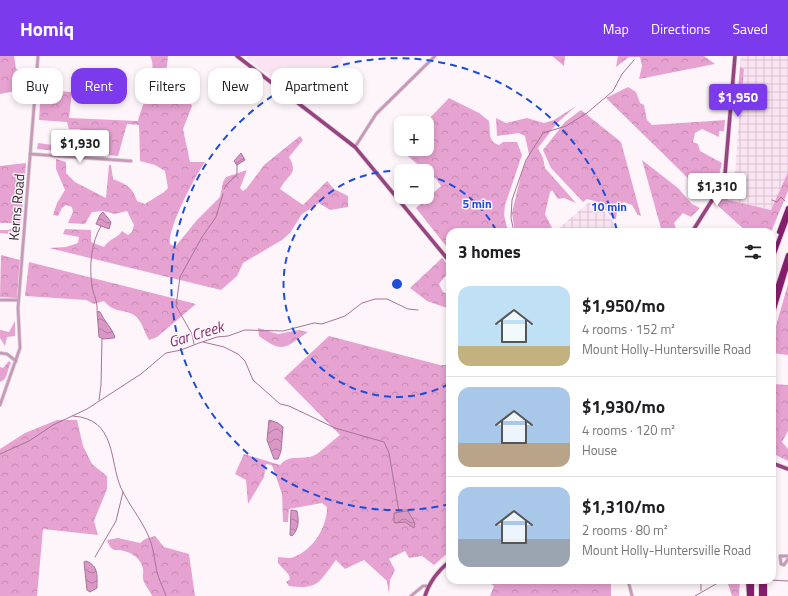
<!DOCTYPE html>
<html lang="en">
<head>
<meta charset="utf-8">
<style>
	body { margin:0; font-family:"Titillium Web",sans-serif; background:#f2f2f2; color:#202124; height:100vh; display:flex; flex-direction:column; font-size:15px; white-space:nowrap }
	* { box-sizing:border-box; margin:0 }
	p { font-size:13px; color:#757577 }
	.icon { flex:none; width:22px; height:22px; fill:none; stroke:currentColor; stroke-width:2; stroke-linecap:round; stroke-linejoin:round }
	.map { position:relative; flex:1; overflow:hidden }
	.sheet { position:absolute; left:446px; top:172px; width:330px; height:356px; display:flex; flex-direction:column; background:#fff; border-radius:12px; box-shadow:0 2px 6px #0003 }
	.sheet>* { flex:none }
	.guide { position:absolute; left:12px; top:12px; width:374px; height:36px; display:flex; gap:8px }
	.buttons { position:absolute; left:394px; top:60px; display:grid; gap:8px }
	.buttons a { display:grid; place-items:center; width:40px; height:40px; border-radius:8px; background:#fff; box-shadow:0 2px 6px #0003; font-size:20px }
	.price { position:absolute; translate:-50% -34px; padding:0 9px; border-radius:4px; background:#fff; color:#222; font-size:13px; line-height:26px; filter:drop-shadow(0 1px 2px #0008) }
	.price::after { content:''; position:absolute; left:50%; top:24px; width:12px; height:9px; margin-left:-6px; background:inherit; clip-path:polygon(0 0,100% 0,50% 100%) }
	.price.on { background:#7c3aed; color:#fff }
	ul { padding:0; list-style:none }
	li { display:flex; align-items:center; gap:12px; height:100px; padding:0 12px }
	li+li { border-top:1px solid #e0e0e0 }
	li span { display:grid; place-items:center; flex:none; width:112px; height:80px; border-radius:12px; color:#555 }
	li>.icon { margin-inline-start:auto }
	span .icon { width:48px; height:48px; fill:#fffc; stroke-width:1 }
	li b { font-size:17px }
	h2 { display:flex; justify-content:space-between; align-items:center; height:48px; padding:0 12px; font-size:17px }
	.chip { padding:0 14px; border-radius:12px; background:#fff; box-shadow:0 2px 6px #0003; font-size:14px; line-height:36px }
	.chip.on { background:#7c3aed; color:#fff }
	header { display:flex; align-items:center; gap:24px; box-sizing:border-box; height:56px; padding:0 20px; background:#7c3aed; color:#fff }
	header strong { font-size:19px }
	nav { display:flex; gap:22px; margin-inline-start:auto; font-size:14px }
	.map>svg:first-child { display:block }
	.built { fill:#fbe4f2 }
	.industrial { fill:url(#industrial-grid) }
	.forest { fill:url(#forest-crowns) }
	.water { fill:url(#water-waves); stroke:#a67496 }
	.lines { fill:none; stroke-linecap:round; stroke-linejoin:round }
	.stream { stroke:#a67496; stroke-width:1 }
	.minor-casing { stroke:#d8cfd5; stroke-width:4 }
	.major-casing { stroke:#d8cfd5; stroke-width:5 }
	.highway-casing { stroke:#d8cfd5; stroke-width:5.5 }
	.minor { stroke:#c898b8; stroke-width:2.5 }
	.major { stroke:#984381; stroke-width:3.5 }
	.highway { stroke:#851e6d; stroke-width:4 }
	.ring { fill:none; stroke:#1d4ed8; stroke-width:2; stroke-dasharray:7 5 }
	.labels { text-anchor:middle; dominant-baseline:central; stroke-width:3; stroke-linejoin:round; paint-order:stroke }
	.street-label { font-size:14px; fill:#292427; stroke:#fef5fb }
	.water-label { font-size:15px; font-style:italic; fill:#7f306a; stroke:#fef5fb }
	.centre { fill:#1d4ed8; stroke:#fef5fb; stroke-width:2 }
	.ring-label { font-size:12px; text-anchor:middle; font-weight:bold; fill:#1d4ed8; stroke:#fef5fb; stroke-width:3; stroke-linejoin:round; paint-order:stroke }
</style>
</head>
<body>
<header>
<strong>Homiq</strong>
<nav><a>Map</a><a>Directions</a><a>Saved</a></nav>
</header>
<div class="map">
<svg width="788" height="540" viewBox="0 0 788 540">
	<defs>
		<pattern id="industrial-grid" width="8" height="8" patternUnits="userSpaceOnUse"><rect width="8" height="8" fill="#fbe4f2"/><path d="M0 4h8M4 0v8" fill="none" stroke="#d7c3d0"/></pattern>
		<pattern id="forest-crowns" width="20" height="18" patternUnits="userSpaceOnUse"><rect width="20" height="18" fill="#e6a2d0"/><path d="M2 6a3 3 0 1 1 6 0M12 15a3 3 0 1 1 6 0" fill="none" stroke="#c58bb3"/></pattern>
		<pattern id="water-waves" width="16" height="10" patternUnits="userSpaceOnUse"><rect width="16" height="10" fill="#db97c5"/><path d="M0 5q4-4 8 0t8 0" fill="none" stroke="#b27ba0"/></pattern>
	</defs>
	<rect width="100%" height="100%" fill="#fef5fb"/>
	<!-- built -->
	<polygon class="built" points="248,0 344,0 336,17 308,37 303,44 246,2"/>
	<!-- industrial -->
	<g class="industrial">
		<polygon points="741,0 788,0 788,116 771,154 728,144 735,116 740,49 744,45 742,37 744,13 740,11"/>
		<polygon points="592,146 599,149 622,176 558,176 557,174 588,147"/>
	</g>
	<!-- forest -->
	<g class="forest">
		<polygon points="0,0 14,0 16,13 34,20 32,32 0,38"/>
		<path d="M 150,0 L 168,0 L 165,26 L 187,40 L 192,50 L 183,73 L 190,106 L 205,106 C 195,120 167,173 170,188 L 175,191 L 197,164 L 220,141 L 223,126 L 226,121 L 247,114 L 240,132 L 243,135 L 247,132 L 264,109 L 300,80 L 303,84 L 289,101 C 299,119 288,117 280,133 L 303,149 L 327,125 L 334,133 L 348,140 L 348,151 L 330,154 L 319,147 L 302,158 L 290,177 L 282,184 L 243,207 L 237,220 L 221,234 L 49,192 L 66,191 L 78,187 L 79,181 L 63,178 L 65,173 L 91,174 L 91,186 L 104,191 C 110,182 118,182 122,175 L 128,179 L 132,176 L 134,169 L 127,155 L 115,158 L 103,155 L 92,156 L 85,168 L 68,167 L 73,156 L 72,151 L 66,149 L 62,152 L 58,160 L 53,159 L 57,147 L 65,134 L 56,113 L 56,103 L 66,106 L 66,117 L 75,126 L 106,142 L 109,109 L 111,109 L 113,123 C 127,129 132,130 137,145 L 145,148 L 164,136 L 168,132 L 165,115 L 155,109 L 140,105 L 139,69 L 127,68 L 118,100 L 37,93 L 38,87 L 52,89 L 58,85 L 82,84 L 84,78 L 80,73 L 69,73 L 67,66 L 39,64 L 41,34 L 72,36 L 69,62 L 138,65 C 142,48 159,16 150,0 Z"/>
		<polygon points="552,0 565,0 564,10"/>
		<polygon points="618,0 704,0 715,8 639,23 642,10 640,1 629,1 616,11"/>
		<polygon points="740,11 744,13 742,37 744,45 741,47 737,44"/>
		<polygon points="628,31 636,36 640,47 644,49 647,64 652,69 725,64 724,75 719,75 719,81 702,73 695,77 693,86 698,88 700,95 722,107 719,119 709,141 706,136 710,128 701,125 698,132 606,42"/>
		<path d="M 449,42 L 479,57 L 489,65 C 491,77 487,85 499,89 L 503,86 L 517,86 L 522,99 L 505,149 L 504,159 L 508,176 L 450,176 L 450,195 L 416,152 L 441,130 L 436,123 L 400,94 L 427,93 L 427,67 L 425,67 Z"/>
		<polygon points="576,50 557,67 538,92 543,102 545,112 576,147 564,142 558,143 552,134 550,136 545,158 554,176 515,176 512,157 522,115 529,98 525,80 519,77 497,80 496,62 506,67 527,62 544,67 554,64"/>
		<polygon points="581,54 621,86 641,160 638,159 632,149 624,146 618,149 616,163 614,163 598,146 587,143 583,146 551,112 543,94 565,66"/>
		<polygon points="642,104 678,132 692,148 700,152 691,161 683,157 674,167 677,176 662,176"/>
		<polygon points="26,107 21,167 0,167 0,110"/>
		<polygon points="788,116 788,135 771,176 747,176 716,148 728,124 733,124 728,144 771,154"/>
		<polygon points="14,170 21,173 20,179 0,177 0,174 9,174"/>
		<polygon points="1,199 20,204 17,242 0,241"/>
		<path d="M 442,202 C 454,216 449,215 439,228 L 443,236 L 450,239 L 450,253 L 427,245 L 410,232 Z"/>
		<path d="M 29,206 L 196,248 L 157,281 L 149,284 C 144,276 142,264 134,259 C 122,252 115,258 104,245 L 94,248 L 86,244 L 25,240 Z"/>
		<polygon points="788,228 788,299 772,297 776,289 776,270"/>
		<polygon points="15,265 15,280 7,281 5,290 0,282 0,274 9,276"/>
		<path d="M 258,272 L 278,278 L 299,274 L 308,276 C 284,292 284,298 259,280 Z"/>
		<path d="M 329,280 L 440,309 L 450,309 L 450,495 L 434,509 L 422,500 L 409,502 L 405,495 L 389,503 L 395,514 L 390,524 L 389,538 L 387,525 L 364,504 L 345,513 L 336,504 C 319,526 319,534 289,530 L 286,526 L 290,523 L 289,519 L 278,507 L 278,501 C 283,501 290,503 294,501 C 314,493 327,471 327,451 L 322,447 L 289,453 L 288,466 L 283,466 L 282,438 L 272,409 L 266,408 L 264,421 L 248,448 L 246,424 L 235,418 L 244,398 L 280,409 C 289,398 301,404 313,400 C 320,397 333,384 340,379 L 284,322 Z"/>
		<path d="M 9,305 L 11,307 C 7,313 8,324 0,326 L 0,311 L 3,312 Z"/>
		<polygon points="774,328 788,329 788,375 782,386 788,393 788,405 772,397 772,335"/>
		<polygon points="57,364 77,364 83,390 92,408 107,420 107,433 94,465 98,479 43,473 37,540 0,540 0,393 25,377"/>
		<path d="M 155,480 L 164,491 L 189,498 L 195,540 L 152,540 C 150,535 144,528 143,523 C 142,520 144,516 143,513 C 141,500 126,493 114,494 L 110,491 L 107,484 L 118,482 L 140,487 L 145,483 Z"/>
		<polygon points="485,524 611,524 611,540 490,540 494,530"/>
		<polygon points="731,524 740,524 739,540 732,540 728,528"/>
	</g>
	<!-- water -->
	<g class="water">
		<polygon points="241,97 245,104 237,109 234,105"/>
		<polygon points="103,156 111,166 109,173 96,168 100,159"/>
		<path d="M 97,255 L 100,256 C 104,265 112,272 115,281 L 114,282 L 103,283 L 99,281 Z"/>
		<polygon points="269,364 278,367 283,371 281,395 278,403 274,403 267,384"/>
		<path d="M 291,454 L 297,455 C 299,464 299,473 292,480 L 290,479 Z"/>
		<polygon points="406,455 408,455 415,467 414,472 405,466 395,467 394,466 394,457"/>
		<path d="M 86,505 C 99,510 97,520 97,532 L 90,536 L 87,534 L 84,506 Z"/>
	</g>
	<g class="lines">
		<!-- stream -->
		<g class="stream">
			<polyline points="224,133 228,127 237,119 237,109"/>
			<polyline points="772,144 777,146 781,141 785,145"/>
			<polyline points="514,176 511,162 512,144 526,104 543,77 566,70 587,57 613,35 622,18 634,4"/>
			<path d="M 97,254 C 98,246 93,238 92,230 C 89,210 91,187 101,170"/>
			<polyline points="203,286 224,291 238,298 245,305 253,324 280,348 289,350 335,372 384,386 389,397 399,456"/>
			<polyline points="194,288 192,278 176,250 180,221 202,181 216,161 223,138"/>
			<polyline points="99,344 101,329 102,283"/>
			<path d="M 73,360 C 117,363 109,405 121,432 C 129,449 141,463 148,479 C 153,490 154,500 156,511 C 157,520 163,531 166,540"/>
			<polyline points="0,398 29,385 53,369 87,353 141,318 166,297 181,294 199,287 217,281 228,280 245,274 283,275 314,267 322,268 345,260 362,247 375,243 387,243 408,253 418,254"/>
			<polyline points="95,501 116,465 123,436"/>
			<polyline points="769,524 788,525"/>
			<polyline points="701,535 701,524"/>
			<polyline points="695,540 723,524"/>
		</g>
		<!-- minor casing -->
		<g class="minor-casing">
			<g id="minor">
				<polyline points="355,91 376,58 435,0"/>
				<polyline points="30,98 131,105"/>
				<polyline points="0,244 18,244"/>
				<polyline points="0,297 7,298 16,305"/>
				<polyline points="0,349 20,292 18,252 38,0"/>
				<polyline points="788,500 780,500 781,508 784,509 788,503"/>
				<polyline points="628,524 632,540"/>
				<polyline points="411,540 423,530 430,530"/>
			</g>
		</g>
		<!-- major casing -->
		<g class="major-casing">
			<g id="major">
				<polyline points="237,0 355,91 450,206"/>
				<polyline points="692,176 716,138 725,118 735,0"/>
				<polyline points="772,407 788,413"/>
				<path d="M 425,540 C 429,526 439,514 450,505"/>
			</g>
		</g>
		<!-- highway casing -->
		<g class="highway-casing">
			<g id="highway">
				<polyline points="779,176 788,152"/>
				<polyline points="772,203 788,160"/>
				<polyline points="772,247 788,199"/>
				<polyline points="772,260 788,207"/>
				<polyline points="748,524 749,540"/>
				<polyline points="752,524 752,540"/>
				<polyline points="761,524 761,540"/>
				<polyline points="765,524 765,540"/>
			</g>
		</g>
		<!-- minor -->
		<use href="#minor" class="minor"/>
		<!-- major -->
		<use href="#major" class="major"/>
		<!-- highway -->
		<use href="#highway" class="highway"/>
	</g>
	<!-- distance rings -->
	<g class="ring">
		<path d="M449 328A113 113 0 1 1 401 115M427 119A113 113 0 0 1 497 176"/>
		<path d="M450 448A226 226 0 1 1 617 175"/>
	</g>
	<g class="labels">
		<!-- street labels -->
		<g class="street-label">
			<text transform="translate(16 151) rotate(-85)">Kerns Road</text>
		</g>
		<!-- water labels -->
		<g class="water-label">
			<text transform="translate(196 278) rotate(-17)">Gar Creek</text>
		</g>
	</g>
	<circle cx="397" cy="228" r="6" class="centre"/>
	<g class="ring-label">
		<text x="477" y="152">5 min</text>
		<text x="609" y="155">10 min</text>
	</g>
</svg>
<div class="buttons">
<a>+</a>
<a>−</a>
</div>
<b class="price on" style="left:738px;top:62px">$1,950</b>
<b class="price" style="left:80px;top:108px">$1,930</b>
<b class="price" style="left:717px;top:151px">$1,310</b>
<div class="guide">
<a class="chip">Buy</a>
<a class="chip on">Rent</a>
<a class="chip">Filters</a>
<a class="chip">New</a>
<a class="chip">Apartment</a>
</div>
<section class="sheet">
<h2>3 homes<svg class="icon" aria-label="filters" viewBox="0 0 24 24"><path d="M4 7h16M4 17h16"/><circle cx="9" cy="7" r="2"/><circle cx="15" cy="17" r="2"/></svg></h2>
<ul>
<li><span style="background:linear-gradient(#bfe0f5 75%,#c2b280 0)"><svg class="icon" aria-label="home" viewBox="0 0 24 24"><path d="M3 11l9-7 9 7M6 9v11h12V9"/></svg></span><div><b>$1,950/mo</b><p>4 rooms · 152 m²</p><p>Mount Holly-Huntersville Road</p></div></li>
<li><span style="background:linear-gradient(#a9c7e8 70%,#b9a48a 0)"><svg class="icon" aria-label="home" viewBox="0 0 24 24"><path d="M3 11l9-7 9 7M6 9v11h12V9"/></svg></span><div><b>$1,930/mo</b><p>4 rooms · 120 m²</p><p>House</p></div></li>
<li><span style="background:linear-gradient(#a9c7e8 65%,#9aa5b1 0)"><svg class="icon" aria-label="home" viewBox="0 0 24 24"><path d="M3 11l9-7 9 7M6 9v11h12V9"/></svg></span><div><b>$1,310/mo</b><p>2 rooms · 80 m²</p><p>Mount Holly-Huntersville Road</p></div></li>
</ul>
</section>
</div>
</body>
</html>
